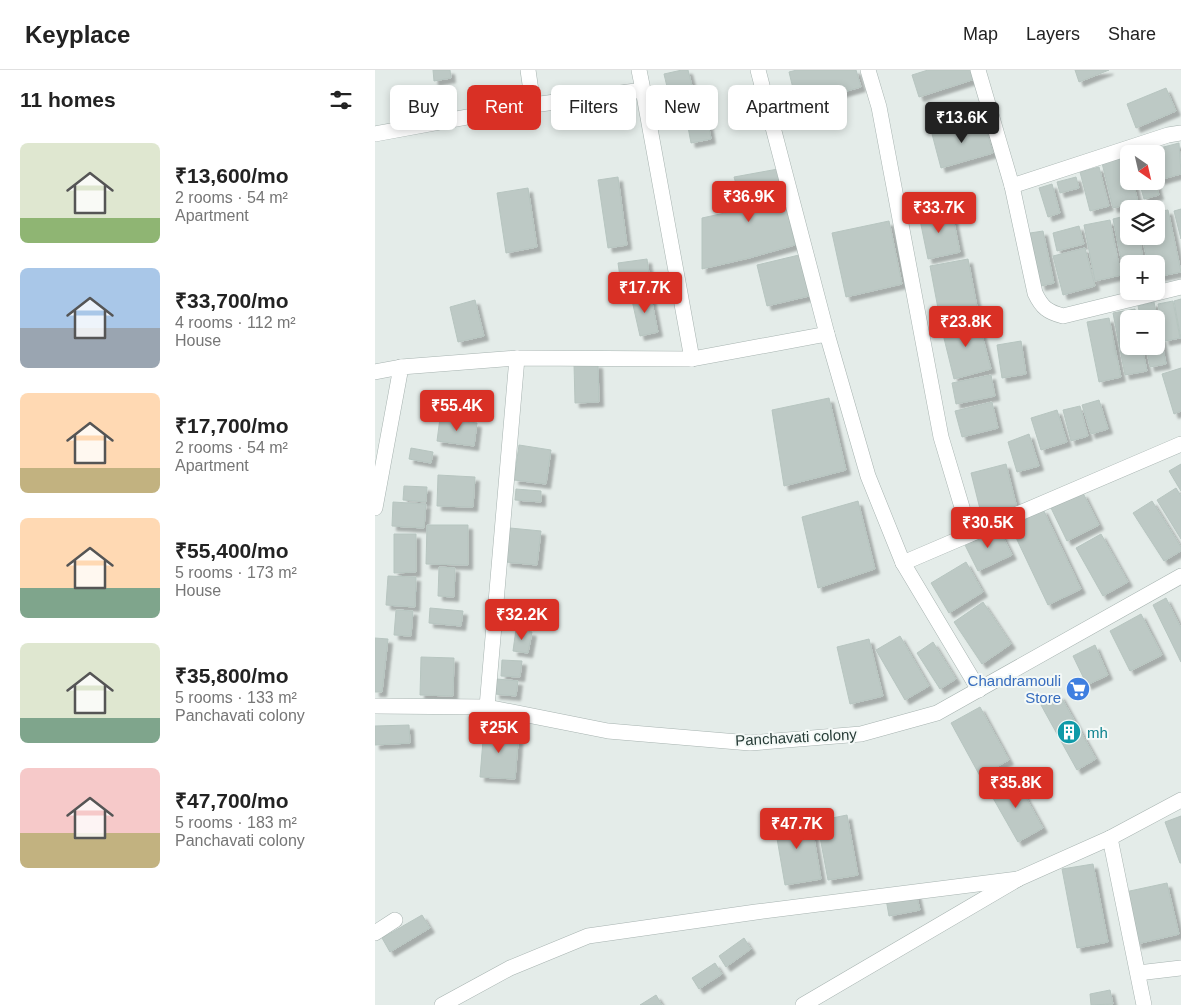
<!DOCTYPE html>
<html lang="en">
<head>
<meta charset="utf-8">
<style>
	body { margin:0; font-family:Helvetica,sans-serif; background:#f2f2f2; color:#222; height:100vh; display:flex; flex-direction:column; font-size:19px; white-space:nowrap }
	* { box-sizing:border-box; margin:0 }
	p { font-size:16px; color:#767676 }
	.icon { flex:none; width:28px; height:28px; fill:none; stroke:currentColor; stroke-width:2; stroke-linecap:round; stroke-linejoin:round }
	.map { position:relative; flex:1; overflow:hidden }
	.details { display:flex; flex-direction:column; background:#fff; width:375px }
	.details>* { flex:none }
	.top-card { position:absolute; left:15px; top:15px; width:475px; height:45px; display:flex; gap:10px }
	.needle { width:32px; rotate:146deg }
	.buttons { position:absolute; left:745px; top:75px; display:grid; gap:10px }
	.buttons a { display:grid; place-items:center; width:45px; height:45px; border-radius:8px; background:#fff; box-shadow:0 2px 8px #0003; font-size:25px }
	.price { position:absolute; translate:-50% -42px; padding:0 11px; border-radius:5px; background:#d93025; color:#fff; font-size:16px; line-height:32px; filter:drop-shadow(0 1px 2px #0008) }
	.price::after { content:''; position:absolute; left:50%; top:30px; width:15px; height:11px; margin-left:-8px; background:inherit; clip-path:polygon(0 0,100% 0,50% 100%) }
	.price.current { background:#222; color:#fff }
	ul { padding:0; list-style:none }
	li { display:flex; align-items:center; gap:15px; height:125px; padding:0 20px }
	li span { display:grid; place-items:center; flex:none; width:140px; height:100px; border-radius:8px; color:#555 }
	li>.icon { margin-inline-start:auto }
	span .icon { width:60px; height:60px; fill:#fffc; stroke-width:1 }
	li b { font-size:21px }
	h2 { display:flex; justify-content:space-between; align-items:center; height:60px; padding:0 20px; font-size:21px }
	.chip { padding:0 18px; border-radius:8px; background:#fff; box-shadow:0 2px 8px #0003; font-size:18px; line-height:45px }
	.chip.current { background:#d93025; color:#fff }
	header { display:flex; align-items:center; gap:30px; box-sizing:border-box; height:70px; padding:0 25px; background:#fff; border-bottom:1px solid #e0e0e0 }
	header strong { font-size:24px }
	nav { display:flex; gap:28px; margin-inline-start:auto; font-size:18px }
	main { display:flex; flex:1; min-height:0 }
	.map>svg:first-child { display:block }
	.building { fill:#bdc9c5; stroke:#b7c5c0; filter:url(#shadow) }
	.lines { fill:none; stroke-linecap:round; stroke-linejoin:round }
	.minor-casing { stroke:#a7b3b0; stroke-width:16 }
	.minor { stroke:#fff; stroke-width:15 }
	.labels { text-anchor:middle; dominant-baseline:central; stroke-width:4; stroke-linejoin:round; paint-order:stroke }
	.shop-label { font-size:15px; fill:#366cbe; stroke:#f4f9f7; text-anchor:end }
	.culture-label { font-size:15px; fill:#0d838f; stroke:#f4f9f7; text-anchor:start }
	.street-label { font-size:15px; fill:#263b36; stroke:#f4f9f7 }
</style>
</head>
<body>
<header>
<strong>Keyplace</strong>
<nav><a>Map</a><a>Layers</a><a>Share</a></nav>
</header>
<main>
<section class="details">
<h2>11 homes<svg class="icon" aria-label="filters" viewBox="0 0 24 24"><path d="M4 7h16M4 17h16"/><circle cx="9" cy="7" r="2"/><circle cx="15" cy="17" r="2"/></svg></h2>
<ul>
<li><span style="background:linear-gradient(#dfe7d0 75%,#8fb573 0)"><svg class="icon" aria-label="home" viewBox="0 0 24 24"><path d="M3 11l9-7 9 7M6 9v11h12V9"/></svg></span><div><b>₹13,600/mo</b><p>2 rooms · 54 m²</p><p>Apartment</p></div></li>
<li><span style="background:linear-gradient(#a9c7e8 60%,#9aa5b1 0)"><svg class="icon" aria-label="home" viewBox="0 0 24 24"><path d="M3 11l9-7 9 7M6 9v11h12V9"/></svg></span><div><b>₹33,700/mo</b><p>4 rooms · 112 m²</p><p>House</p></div></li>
<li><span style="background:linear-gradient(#ffd9b3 75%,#c2b280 0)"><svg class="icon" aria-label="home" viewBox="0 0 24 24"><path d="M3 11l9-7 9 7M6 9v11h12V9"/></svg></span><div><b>₹17,700/mo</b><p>2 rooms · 54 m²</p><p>Apartment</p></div></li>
<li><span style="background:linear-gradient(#ffd9b3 70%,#7fa58c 0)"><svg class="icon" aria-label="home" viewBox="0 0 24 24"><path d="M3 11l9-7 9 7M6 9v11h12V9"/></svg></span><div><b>₹55,400/mo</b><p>5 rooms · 173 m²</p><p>House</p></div></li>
<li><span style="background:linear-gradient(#dfe7d0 75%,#7fa58c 0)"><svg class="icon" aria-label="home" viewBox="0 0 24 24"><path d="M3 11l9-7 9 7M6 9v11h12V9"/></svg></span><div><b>₹35,800/mo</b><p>5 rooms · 133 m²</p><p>Panchavati colony</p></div></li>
<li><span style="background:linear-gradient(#f6c9c9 65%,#c2b280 0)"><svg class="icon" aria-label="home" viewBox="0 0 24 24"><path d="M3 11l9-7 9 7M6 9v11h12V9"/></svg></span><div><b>₹47,700/mo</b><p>5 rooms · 183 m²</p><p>Panchavati colony</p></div></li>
</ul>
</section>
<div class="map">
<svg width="806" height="935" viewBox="0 0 806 935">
	<defs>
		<filter id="shadow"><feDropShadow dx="4.5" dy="4.5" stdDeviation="1" flood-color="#0004"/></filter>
	</defs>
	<rect width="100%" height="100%" fill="#e4ece9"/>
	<!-- building -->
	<g class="building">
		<polygon points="58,0 75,0 76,8 59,11"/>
		<polygon points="307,0 313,0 317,16 293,21 289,4"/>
		<polygon points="422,0 481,0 486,17 422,35 414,2"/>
		<polygon points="553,0 597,0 600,9 544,27 537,5"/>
		<polygon points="700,0 734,0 704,12"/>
		<polygon points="791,18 801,41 761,58 752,34"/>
		<polygon points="318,22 322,33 304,40 300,28"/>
		<polygon points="325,37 328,46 308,52 305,43"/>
		<polygon points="608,49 618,83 566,98 557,64"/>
		<polygon points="333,53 336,69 316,73 313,57"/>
		<polygon points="804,73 806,104 784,110 781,98 781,84 778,84 777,80"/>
		<polygon points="752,87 754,111 758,111 763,132 738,138 727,93"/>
		<polygon points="724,97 734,136 715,141 705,102"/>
		<polygon points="403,99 420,175 374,188 327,199 327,148 368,139 359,107"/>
		<polygon points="243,107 252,175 233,178 223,110"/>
		<polygon points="701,107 704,118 685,123 682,112"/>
		<polygon points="764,111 780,111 784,125 769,129"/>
		<polygon points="677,114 685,143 673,147 664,118"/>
		<polygon points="153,118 162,177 131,183 122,123"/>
		<polygon points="576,138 585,182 553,189 544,145"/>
		<polygon points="806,139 806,169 799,141"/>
		<polygon points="793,140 806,202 781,207 781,194 773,194 767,166 781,166 781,142"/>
		<polygon points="754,145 754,166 764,166 769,194 754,194 754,208 750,209 738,149"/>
		<polygon points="735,150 746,205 720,211 709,155"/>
		<polygon points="514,151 527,214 471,227 457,163"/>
		<polygon points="704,156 709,174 682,181 678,163"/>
		<polygon points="668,161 679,213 666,216 655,163"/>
		<polygon points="710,178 720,216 688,225 678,186"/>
		<polygon points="424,185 434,226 392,236 382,195"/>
		<polygon points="272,189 274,204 245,207 243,193"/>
		<polygon points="593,189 603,242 565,249 555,196"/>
		<polygon points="275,222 283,262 265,266 256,226"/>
		<polygon points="806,229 806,269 799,231"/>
		<polygon points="100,230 109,266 83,272 75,237"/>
		<polygon points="798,231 805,268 790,271 783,234"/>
		<polygon points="779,232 791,294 775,297 771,276 781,276 781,249 766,249 763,236"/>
		<polygon points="760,239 762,249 754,249 754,276 767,276 772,301 750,305 738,243"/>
		<polygon points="602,246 616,299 579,309 566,256"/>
		<polygon points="734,248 746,307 724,312 712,252"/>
		<polygon points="646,271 651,304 627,308 622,275"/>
		<polygon points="199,294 223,294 224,332 200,333"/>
		<polygon points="806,298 806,341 799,344 787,304"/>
		<polygon points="616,305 620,326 581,334 577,313"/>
		<polygon points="454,328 471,400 409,416 397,340"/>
		<polygon points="724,330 733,359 716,364 707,335"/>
		<polygon points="85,332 109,335 107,346 83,344"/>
		<polygon points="617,332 623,358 587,367 580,341"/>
		<polygon points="705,336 713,366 696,371 688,340"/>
		<polygon points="682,340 692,372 666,380 656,348"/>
		<polygon points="65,348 102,353 99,376 62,371"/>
		<polygon points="654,364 664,396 642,402 633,372"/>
		<polygon points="144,375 176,380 171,414 139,410"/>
		<polygon points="36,378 58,382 56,393 34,389"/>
		<polygon points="631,394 642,438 607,447 596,403"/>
		<polygon points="806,394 806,421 794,401"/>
		<polygon points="63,405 100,407 98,437 62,436"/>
		<polygon points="29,416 52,417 51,432 28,430"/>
		<polygon points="801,418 806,426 806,469 782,430"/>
		<polygon points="141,419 166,421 166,432 140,430"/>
		<polygon points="708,423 724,455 692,471 676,438"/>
		<polygon points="483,431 500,499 443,518 427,447"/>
		<polygon points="777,431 806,477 806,481 789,491 758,443"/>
		<polygon points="18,432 51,434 49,458 17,456"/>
		<polygon points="668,439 706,519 673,535 635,455"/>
		<polygon points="52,455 93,455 93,495 51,494"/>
		<polygon points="623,457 637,485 603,501 589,473"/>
		<polygon points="135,458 166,461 162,495 131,492"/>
		<polygon points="19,464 41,464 41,502 19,503"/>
		<polygon points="726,464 753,512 728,526 701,478"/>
		<polygon points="591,492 608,522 574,543 556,513"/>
		<polygon points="64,497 80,498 79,527 63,526"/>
		<polygon points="13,506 41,507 40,537 11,535"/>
		<polygon points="791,528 806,558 806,592 778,535"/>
		<polygon points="608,532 636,574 607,594 579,552"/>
		<polygon points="138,534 157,536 155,555 136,553"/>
		<polygon points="55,538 88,541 86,556 54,553"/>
		<polygon points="21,540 38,541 36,566 19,565"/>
		<polygon points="766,544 787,585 755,601 735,561"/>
		<polygon points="141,559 157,562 153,583 138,581"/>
		<polygon points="525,566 554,616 530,630 501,580"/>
		<polygon points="0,568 13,569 7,622 0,622"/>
		<polygon points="494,569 508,626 475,634 462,577"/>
		<polygon points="558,572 581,609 565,619 542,583"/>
		<polygon points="720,575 733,605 712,615 698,586"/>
		<polygon points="46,587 79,588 78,626 45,625"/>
		<polygon points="127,590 147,591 145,607 126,606"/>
		<polygon points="122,609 143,611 141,626 120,624"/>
		<polygon points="685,625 721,689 702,700 666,635"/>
		<polygon points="605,637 634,690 605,706 576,653"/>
		<polygon points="34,655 35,673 0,675 0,656"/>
		<polygon points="109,658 144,661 140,709 105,707"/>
		<polygon points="639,706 668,758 643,772 614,721"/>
		<polygon points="435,745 446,809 410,815 399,751"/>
		<polygon points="472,745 483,805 453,810 442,751"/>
		<polygon points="806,746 806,793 805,793 790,752"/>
		<polygon points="718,794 733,872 702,878 687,799"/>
		<polygon points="792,813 804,864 762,874 750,822"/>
		<polygon points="541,823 545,840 514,846 511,829"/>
		<polygon points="47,845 55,858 15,882 7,868"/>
		<polygon points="369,868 376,879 351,897 344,886"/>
		<polygon points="340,893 347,904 324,919 317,908"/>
		<polygon points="735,920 738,934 716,935 715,924"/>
		<polygon points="281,925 287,935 265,935"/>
	</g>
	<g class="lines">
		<!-- minor casing -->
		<g class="minor-casing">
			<g id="minor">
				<polyline points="153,0 158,35"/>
				<polyline points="383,0 452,264"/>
				<polyline points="493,0 504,37 566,367 595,464"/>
				<path d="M 603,0 L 637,116 L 660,223 C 667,238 673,242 688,246 L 806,217"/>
				<polyline points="268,20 317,289"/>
				<polyline points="0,64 158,35 268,20 264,0"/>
				<polyline points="637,116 793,65 806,63"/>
				<polyline points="0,302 26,297"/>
				<polyline points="0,438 26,297 142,288 317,289 452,264 493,406 528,493 604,620"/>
				<polyline points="528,493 806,374"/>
				<polyline points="0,636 112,637 233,661 375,673 486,664 562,643 806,506"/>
				<polyline points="112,637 142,288"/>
				<polyline points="735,768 806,730"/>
				<polyline points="0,863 20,850"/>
				<polyline points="763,903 806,898"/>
				<polyline points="67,935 135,898 213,866 381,842 643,809"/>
				<polyline points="428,935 643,809 735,768 769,935"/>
			</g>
		</g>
		<!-- minor -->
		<use href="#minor" class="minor"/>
	</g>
	<!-- icons -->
	<defs>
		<g id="supermarket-disc" transform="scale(1.25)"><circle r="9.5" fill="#3f7fe0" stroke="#f4f9f7"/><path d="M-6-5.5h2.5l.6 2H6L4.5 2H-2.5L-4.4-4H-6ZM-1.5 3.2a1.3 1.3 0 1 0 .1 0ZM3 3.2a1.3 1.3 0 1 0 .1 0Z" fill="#fff"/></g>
		<g id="building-disc" transform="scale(1.25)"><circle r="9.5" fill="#0f9aa8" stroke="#f4f9f7"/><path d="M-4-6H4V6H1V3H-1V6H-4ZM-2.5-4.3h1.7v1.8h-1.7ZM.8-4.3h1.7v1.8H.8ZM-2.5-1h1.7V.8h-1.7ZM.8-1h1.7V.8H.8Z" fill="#fff"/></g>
	</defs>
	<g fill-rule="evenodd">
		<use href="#supermarket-disc" x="703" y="619"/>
		<use href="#building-disc" x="694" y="662"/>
	</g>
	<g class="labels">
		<!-- shop labels -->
		<g class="shop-label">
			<text x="686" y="610">Chandramouli<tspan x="686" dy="17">Store</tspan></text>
		</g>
		<!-- culture labels -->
		<g class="culture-label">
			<text x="712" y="662">mh</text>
		</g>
		<!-- street labels -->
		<g class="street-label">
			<text transform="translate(421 667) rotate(-3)">Panchavati colony</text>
		</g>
	</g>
</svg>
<div class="buttons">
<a><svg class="needle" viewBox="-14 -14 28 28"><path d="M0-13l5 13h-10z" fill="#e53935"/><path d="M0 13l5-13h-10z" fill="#767676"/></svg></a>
<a><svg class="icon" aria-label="layers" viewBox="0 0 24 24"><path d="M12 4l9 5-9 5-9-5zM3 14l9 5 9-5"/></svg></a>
<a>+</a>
<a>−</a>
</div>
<b class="price current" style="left:587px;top:74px">₹13.6K</b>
<b class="price" style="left:374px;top:153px">₹36.9K</b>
<b class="price" style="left:564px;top:164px">₹33.7K</b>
<b class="price" style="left:270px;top:244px">₹17.7K</b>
<b class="price" style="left:591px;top:278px">₹23.8K</b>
<b class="price" style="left:82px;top:362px">₹55.4K</b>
<b class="price" style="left:613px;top:479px">₹30.5K</b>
<b class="price" style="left:147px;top:571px">₹32.2K</b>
<b class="price" style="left:124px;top:684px">₹25K</b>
<b class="price" style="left:641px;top:739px">₹35.8K</b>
<b class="price" style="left:422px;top:780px">₹47.7K</b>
<div class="top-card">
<a class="chip">Buy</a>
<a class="chip current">Rent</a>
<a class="chip">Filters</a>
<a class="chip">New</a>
<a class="chip">Apartment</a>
</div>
</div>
</main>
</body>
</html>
